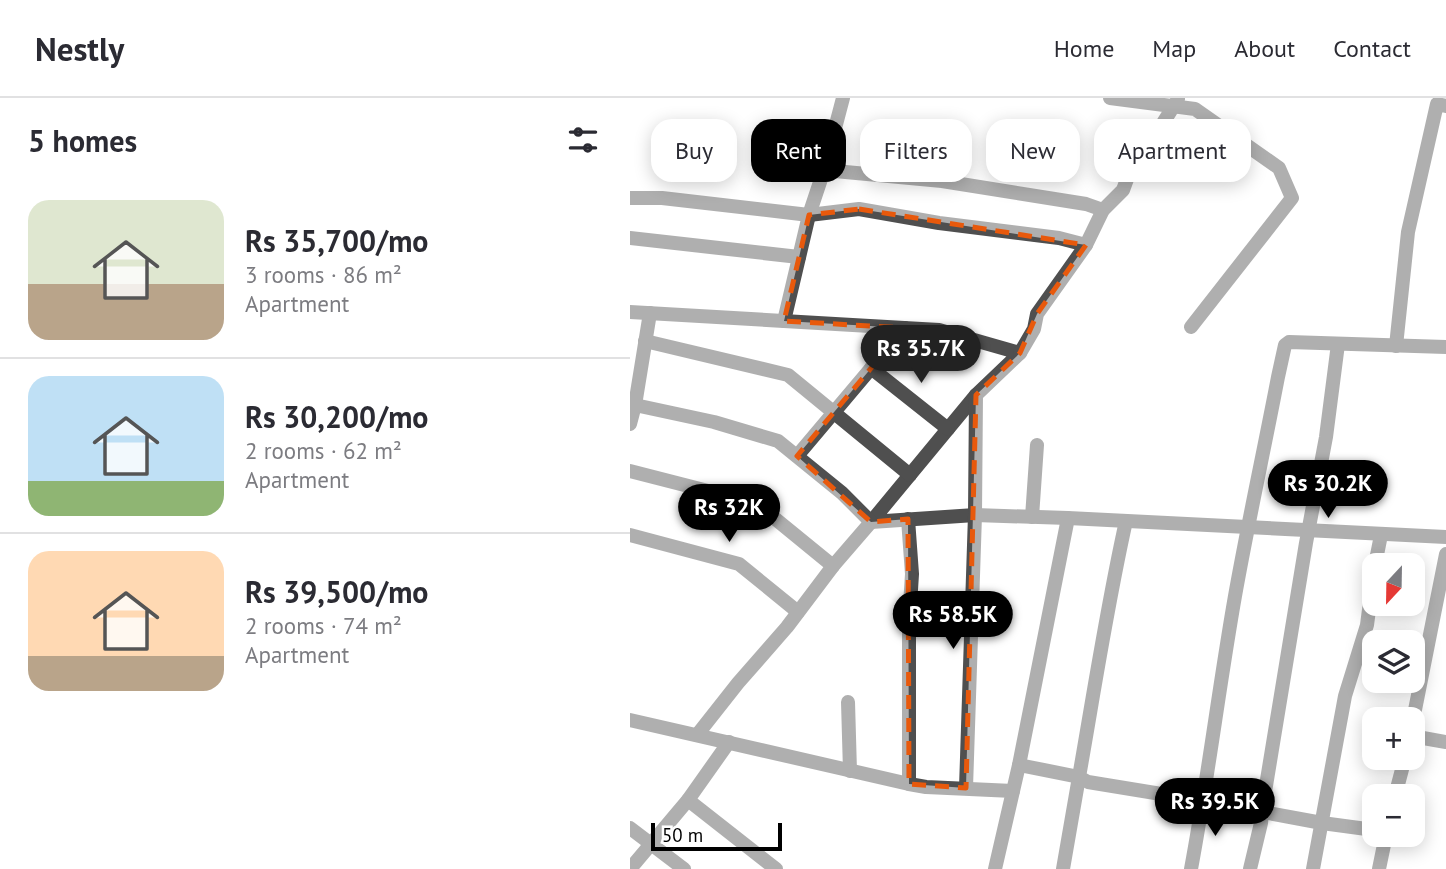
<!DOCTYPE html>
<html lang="en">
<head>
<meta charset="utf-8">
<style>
	body { margin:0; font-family:"PT Sans",sans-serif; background:#f7f7f7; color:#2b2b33; height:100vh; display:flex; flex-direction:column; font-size:26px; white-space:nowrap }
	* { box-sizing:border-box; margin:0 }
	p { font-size:23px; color:#7c7c81 }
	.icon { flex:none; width:38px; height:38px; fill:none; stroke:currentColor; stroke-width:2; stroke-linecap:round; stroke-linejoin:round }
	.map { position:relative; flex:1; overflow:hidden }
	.sheet { display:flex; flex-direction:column; background:#fff; width:630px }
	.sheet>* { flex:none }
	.banner { position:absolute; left:21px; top:21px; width:665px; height:63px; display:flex; gap:14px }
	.needle { width:46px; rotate:202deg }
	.buttons { position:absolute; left:732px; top:455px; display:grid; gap:14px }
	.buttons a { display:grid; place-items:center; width:63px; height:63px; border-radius:14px; background:#fff; box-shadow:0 4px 18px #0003; font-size:35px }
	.scale { position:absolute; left:21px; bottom:18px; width:131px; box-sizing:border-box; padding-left:7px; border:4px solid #000; border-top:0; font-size:19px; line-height:24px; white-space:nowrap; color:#000; -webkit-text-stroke:5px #fff; paint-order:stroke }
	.price { position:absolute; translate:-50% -60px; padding:0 16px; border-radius:24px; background:#000; color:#fff; font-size:23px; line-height:46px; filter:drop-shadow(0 2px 4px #0008) }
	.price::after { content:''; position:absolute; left:50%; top:42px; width:21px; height:16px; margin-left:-10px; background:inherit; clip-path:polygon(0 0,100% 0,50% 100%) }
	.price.current { background:#222; color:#fff }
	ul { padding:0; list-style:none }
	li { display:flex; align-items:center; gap:21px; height:175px; padding:0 28px }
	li+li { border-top:2px solid #e1e1e2 }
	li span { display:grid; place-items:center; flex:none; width:196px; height:140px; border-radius:21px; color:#555 }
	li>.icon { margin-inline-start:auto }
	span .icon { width:84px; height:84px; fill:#fffc; stroke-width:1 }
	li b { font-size:30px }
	h2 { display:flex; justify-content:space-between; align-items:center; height:84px; padding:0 28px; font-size:30px }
	.pill { padding:0 24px; border-radius:21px; background:#fff; box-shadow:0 4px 18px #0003; font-size:24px; line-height:63px }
	.pill.current { background:#000; color:#fff }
	header { display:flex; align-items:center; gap:42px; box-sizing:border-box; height:98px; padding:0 35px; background:#fff; border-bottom:2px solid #e1e1e2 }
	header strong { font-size:33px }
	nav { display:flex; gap:38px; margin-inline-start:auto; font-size:24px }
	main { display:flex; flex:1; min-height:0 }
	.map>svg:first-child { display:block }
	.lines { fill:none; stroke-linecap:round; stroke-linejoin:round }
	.street { stroke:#4f4f4f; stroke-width:14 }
	.marked { fill:none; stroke:#e8590c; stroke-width:5; stroke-dasharray:14 9; stroke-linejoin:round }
</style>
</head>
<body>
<header>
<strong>Nestly</strong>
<nav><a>Home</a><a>Map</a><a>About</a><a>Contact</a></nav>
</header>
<main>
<section class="sheet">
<h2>5 homes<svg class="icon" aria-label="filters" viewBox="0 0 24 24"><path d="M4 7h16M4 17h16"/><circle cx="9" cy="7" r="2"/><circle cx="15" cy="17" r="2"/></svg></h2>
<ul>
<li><span style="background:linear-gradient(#dfe7d0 60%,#b9a48a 0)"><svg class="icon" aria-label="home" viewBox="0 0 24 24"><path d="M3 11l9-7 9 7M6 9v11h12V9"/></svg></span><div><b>Rs 35,700/mo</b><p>3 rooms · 86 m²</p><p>Apartment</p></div></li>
<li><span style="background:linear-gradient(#bfe0f5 75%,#8fb573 0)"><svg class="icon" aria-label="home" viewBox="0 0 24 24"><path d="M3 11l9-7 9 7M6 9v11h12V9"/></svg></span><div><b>Rs 30,200/mo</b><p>2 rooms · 62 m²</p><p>Apartment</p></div></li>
<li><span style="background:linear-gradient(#ffd9b3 75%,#b9a48a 0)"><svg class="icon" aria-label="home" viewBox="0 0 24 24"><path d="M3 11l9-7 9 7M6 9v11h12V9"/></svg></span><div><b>Rs 39,500/mo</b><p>2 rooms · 74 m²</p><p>Apartment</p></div></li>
</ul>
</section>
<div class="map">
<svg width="816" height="771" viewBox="0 0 816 771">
	<rect width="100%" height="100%" fill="#fff"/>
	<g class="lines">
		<!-- street -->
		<g class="street">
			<polyline points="480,0 565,11 649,70 662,100 561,229"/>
			<polyline points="194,72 312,83 456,106 473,112"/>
			<polyline points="0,100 32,100 179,117 229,111 309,125 429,140 456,147"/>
			<polyline points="0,140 169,159"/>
			<polyline points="0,214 309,232 390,255 346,297 241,424 345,417 438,420 816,439"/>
			<polyline points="154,223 179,117 194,72 213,0"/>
			<polyline points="15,243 158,277 280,377"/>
			<polyline points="766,248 778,134 807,6 816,8"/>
			<polyline points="390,255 404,231 407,216 456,147 473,112 493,92 504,62 515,54 548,1"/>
			<polyline points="241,270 318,331"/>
			<polyline points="5,307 20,215"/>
			<polyline points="0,326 5,307 84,324 148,343 212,395 241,424 203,468 157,529 108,585 67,637"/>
			<polyline points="167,358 275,230"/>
			<polyline points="0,373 113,402 132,410 203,468"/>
			<polyline points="402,419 407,347"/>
			<polyline points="278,421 282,476 279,523 279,686"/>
			<path d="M 496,423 C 477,508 464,594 449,679 L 458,684 L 574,703 L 692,725 L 744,732"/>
			<polyline points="0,437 109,466 168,514"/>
			<polyline points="745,467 751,437"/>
			<polyline points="218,604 220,673"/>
			<polyline points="0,622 279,686 296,689 383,693"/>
			<polyline points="782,627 816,456"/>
			<polyline points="782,638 816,644"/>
			<polyline points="389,667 449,679 433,771"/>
			<polyline points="336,690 345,417 346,297"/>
			<polyline points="765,698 775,660"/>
			<polyline points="58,702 146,771"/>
			<polyline points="0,730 54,771"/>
			<polyline points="0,771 58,702 99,644"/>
			<polyline points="365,771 389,667 438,420"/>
			<path d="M 561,771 C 578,680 589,589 605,498 C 618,425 634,352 648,279 L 655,247 L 659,244 L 816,249"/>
			<polyline points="620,771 631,725 633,706 676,445 696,339 708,246"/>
			<polyline points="683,771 715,598 737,527 744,473"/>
			<polyline points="749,771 756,737"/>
		</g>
	</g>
	<!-- marked area -->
	<path d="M0 0H816V771H0ZM 229,111 L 456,147 L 407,216 L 390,255 L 346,297 L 336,690 L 279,686 L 278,421 L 241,424 L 167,358 L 275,230 L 154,223 L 179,117 Z" fill="#fff" fill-opacity=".55" fill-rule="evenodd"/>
	<path class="marked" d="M 229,111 L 456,147 L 407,216 L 390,255 L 346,297 L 336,690 L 279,686 L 278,421 L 241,424 L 167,358 L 275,230 L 154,223 L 179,117 Z"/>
</svg>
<div class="buttons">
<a><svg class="needle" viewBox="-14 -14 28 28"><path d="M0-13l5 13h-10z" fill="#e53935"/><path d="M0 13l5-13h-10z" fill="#7c7c81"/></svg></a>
<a><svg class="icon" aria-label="layers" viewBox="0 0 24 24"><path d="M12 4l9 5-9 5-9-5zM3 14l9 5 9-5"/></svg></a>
<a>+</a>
<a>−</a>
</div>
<div class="scale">50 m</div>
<b class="price current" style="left:291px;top:287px">Rs 35.7K</b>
<b class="price" style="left:698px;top:422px">Rs 30.2K</b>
<b class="price" style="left:99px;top:446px">Rs 32K</b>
<b class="price" style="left:323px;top:553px">Rs 58.5K</b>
<b class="price" style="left:585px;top:740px">Rs 39.5K</b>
<div class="banner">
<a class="pill">Buy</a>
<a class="pill current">Rent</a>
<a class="pill">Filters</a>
<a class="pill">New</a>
<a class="pill">Apartment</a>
</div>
</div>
</main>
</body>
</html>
